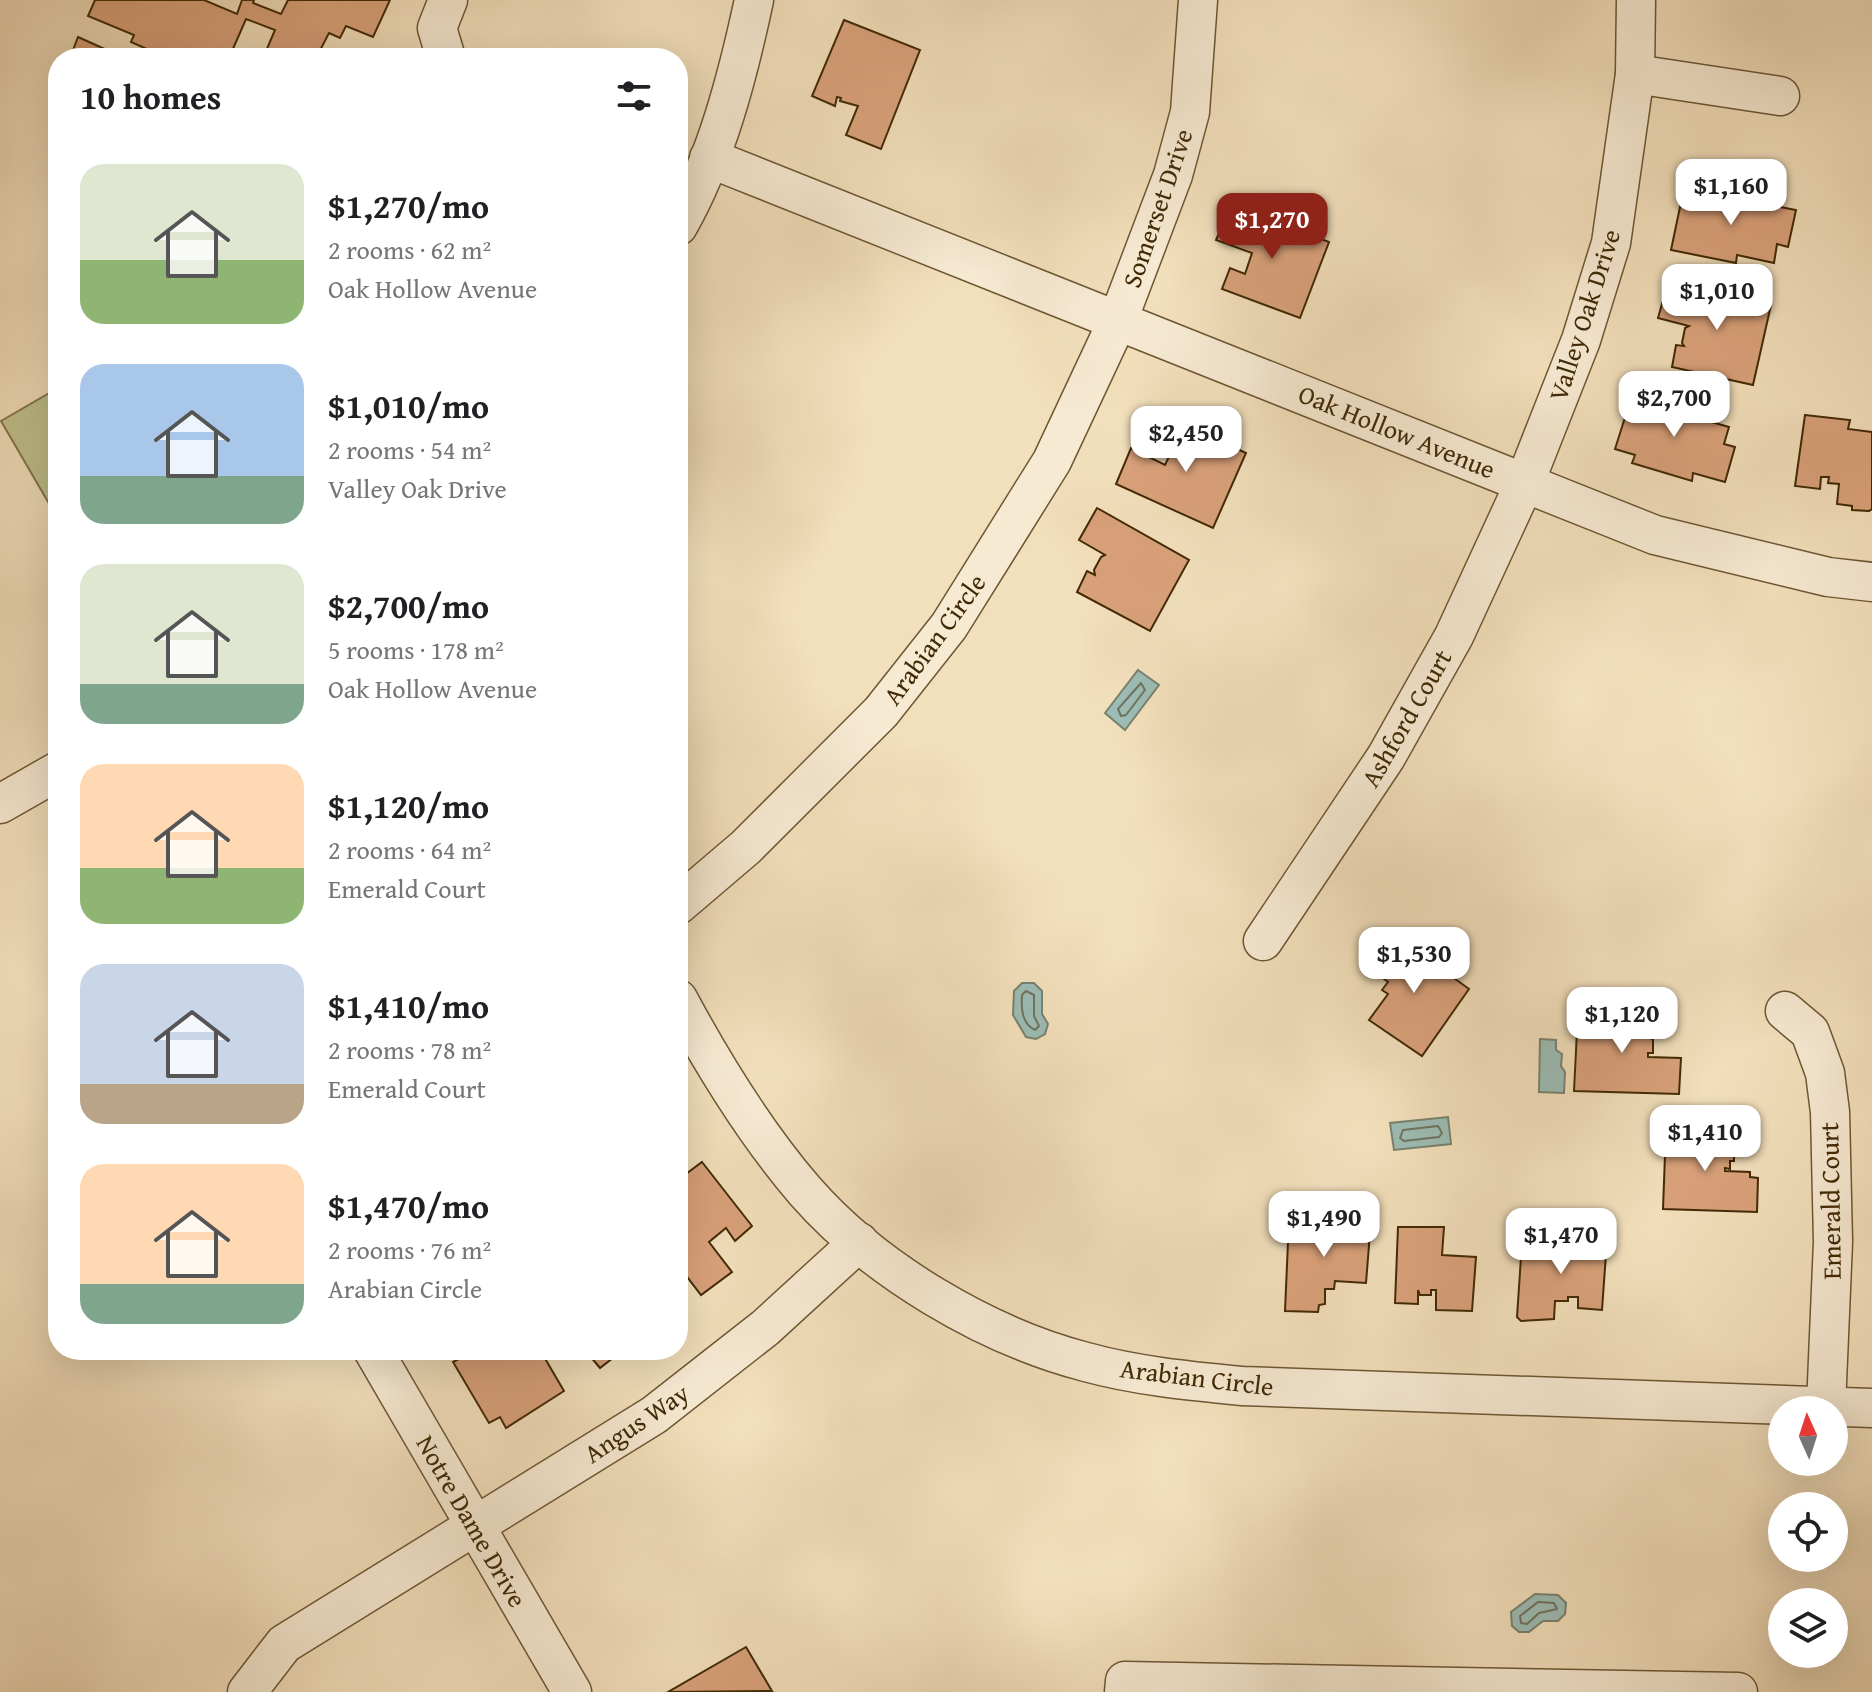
<!DOCTYPE html>
<html lang="en">
<head>
<meta charset="utf-8">
<style>
	body { margin:0; font-family:"Gentium Book Plus",serif; background:#f2f2f2; color:#202124; height:100vh; display:flex; flex-direction:column; font-size:30px; white-space:nowrap }
	* { box-sizing:border-box; margin:0 }
	p { font-size:26px; color:#757577 }
	.icon { flex:none; width:44px; height:44px; fill:none; stroke:currentColor; stroke-width:2; stroke-linecap:round; stroke-linejoin:round }
	.map { position:relative; flex:1; overflow:hidden }
	.panel { position:absolute; left:48px; top:48px; width:640px; height:1312px; display:flex; flex-direction:column; background:#fff; border-radius:32px; box-shadow:0 8px 32px #0002 }
	.panel>* { flex:none }
	.needle { width:52px; rotate:357deg }
	.controls { position:absolute; left:1768px; top:1396px; display:grid; gap:16px }
	.controls a { display:grid; place-items:center; width:80px; height:80px; border-radius:50%; background:#fff; box-shadow:0 8px 32px #0002; font-size:40px }
	.price { position:absolute; translate:-50% -68px; padding:0 18px; border-radius:16px; background:#fff; color:#222; font-size:26px; line-height:52px; filter:drop-shadow(0 2px 4px #0008) }
	.price::after { content:''; position:absolute; left:50%; top:48px; width:24px; height:18px; margin-left:-12px; background:inherit; clip-path:polygon(0 0,100% 0,50% 100%) }
	.price.active { background:#8f2418; color:#fff }
	ul { padding:0; list-style:none }
	li { display:flex; align-items:center; gap:24px; height:200px; padding:0 32px }
	li span { display:grid; place-items:center; flex:none; width:224px; height:160px; border-radius:24px; color:#555 }
	li>.icon { margin-inline-start:auto }
	span .icon { width:96px; height:96px; fill:#fffc; stroke-width:1 }
	li b { font-size:34px }
	h2 { display:flex; justify-content:space-between; align-items:center; height:96px; padding:0 32px; font-size:34px }
	.map>svg:first-child { display:block }
	.green { fill:#bfc18d; stroke:#80764a; stroke-width:2 }
	.water { fill:#9cbcb5; stroke:#78826f; stroke-width:2 }
	.lines { fill:none; stroke-linecap:round; stroke-linejoin:round }
	.shore { stroke:#6e735e; stroke-width:2 }
	.building { fill:#d9a17a; stroke:#412a06; stroke-width:2 }
	.minor-casing { stroke:#6d5733; stroke-width:41 }
	.minor { stroke:#f7ead3; stroke-width:38 }
	.labels { text-anchor:middle; dominant-baseline:central; stroke-width:6; stroke-linejoin:round; paint-order:stroke }
	.street-label { font-size:26px; fill:#412a06; stroke:#f7ead3 }
</style>
</head>
<body>
<div class="map">
<svg width="1872" height="1692" viewBox="0 0 1872 1692">
	<rect width="100%" height="100%" fill="#f2dfbb"/>
	<filter id="stains"><feTurbulence type="fractalNoise" baseFrequency=".0025" numOctaves="4"/><feColorMatrix values="0 0 0 0 .2 0 0 0 0 .09 0 0 0 0 .02 0 0 0 .5 -.17"/></filter>
	<radialGradient id="worn" r=".72"><stop offset=".6" stop-color="#630" stop-opacity="0"/><stop offset="1" stop-color="#630" stop-opacity=".3"/></radialGradient>
	<!-- green -->
	<polygon class="green" points="58,388 58,519 1,421"/>
	<!-- water -->
	<g class="water">
		<polygon points="1138,670 1159,685 1125,730 1105,713"/>
		<polygon points="1022,983 1034,983 1042,991 1042,1014 1048,1024 1045,1034 1036,1039 1026,1037 1013,1015 1014,991"/>
		<polygon points="1540,1039 1556,1040 1556,1050 1562,1054 1561,1066 1565,1072 1564,1093 1539,1092"/>
		<polygon points="1448,1117 1451,1144 1394,1150 1390,1123"/>
		<polygon points="1535,1594 1558,1595 1566,1603 1565,1614 1558,1621 1543,1621 1529,1632 1519,1632 1512,1626 1511,1612"/>
	</g>
	<g class="lines">
		<!-- shore -->
		<g class="shore">
			<polygon points="1141,683 1145,690 1126,715 1121,716 1118,709"/>
			<path d="M 1026,991 L 1034,995 L 1034,1016 L 1039,1026 L 1035,1030 C 1022,1024 1021,1009 1022,995 Z"/>
			<polygon points="1438,1126 1442,1133 1439,1137 1404,1141 1400,1138 1403,1130"/>
			<polygon points="1538,1602 1554,1603 1557,1609 1539,1613 1527,1624 1521,1623 1520,1616"/>
		</g>
	</g>
	<!-- building -->
	<g class="building">
		<polygon points="95,0 204,0 237,14 242,0 254,0 253,3 281,14 288,0 390,0 373,37 346,26 340,38 329,33 316,58 263,58 275,30 246,19 229,58 184,58 176,55 175,58 167,58 131,42 134,35 88,16"/>
		<polygon points="844,20 920,50 881,149 846,135 858,106 840,101 841,98 837,97 835,106 812,96"/>
		<polygon points="78,37 107,50 103,58 70,58"/>
		<polygon points="1684,188 1740,200 1742,192 1766,196 1764,204 1796,210 1788,247 1777,244 1774,263 1737,255 1736,263 1671,250"/>
		<polygon points="1232,204 1329,242 1300,318 1222,289 1230,268 1245,274 1252,253 1216,240"/>
		<polygon points="1668,283 1771,305 1753,385 1672,367 1676,345 1684,346 1682,343 1685,328 1689,326 1658,318"/>
		<polygon points="1634,389 1697,408 1694,417 1729,427 1724,444 1735,447 1725,482 1693,473 1692,481 1632,463 1635,455 1615,449"/>
		<polygon points="1805,415 1850,420 1848,429 1872,432 1872,509 1869,511 1852,510 1852,506 1837,504 1839,484 1828,483 1829,477 1821,477 1820,489 1795,486"/>
		<polygon points="1171,418 1246,453 1213,528 1116,484 1131,448 1165,465 1174,446 1160,440"/>
		<polygon points="1097,508 1189,560 1150,631 1077,592 1087,571 1095,575 1094,570 1101,557 1105,555 1079,540"/>
		<polygon points="1393,934 1469,989 1422,1056 1369,1020 1388,994 1382,990 1388,982 1368,966"/>
		<polygon points="1578,1010 1658,1013 1660,1035 1649,1035 1649,1038 1653,1039 1653,1053 1648,1053 1648,1057 1681,1058 1679,1094 1574,1091"/>
		<polygon points="1666,1128 1726,1128 1726,1140 1734,1140 1734,1161 1730,1161 1730,1169 1725,1168 1725,1171 1750,1172 1750,1177 1758,1178 1757,1212 1663,1209"/>
		<polygon points="702,1162 752,1226 735,1241 726,1228 709,1242 732,1272 701,1295 678,1265 678,1180"/>
		<polygon points="1289,1219 1371,1220 1366,1283 1335,1281 1334,1289 1325,1289 1325,1304 1319,1305 1318,1312 1285,1311"/>
		<polygon points="1398,1227 1444,1227 1442,1255 1476,1257 1472,1311 1436,1310 1436,1290 1431,1290 1431,1295 1420,1295 1418,1290 1418,1304 1395,1303"/>
		<polygon points="1561,1238 1607,1240 1602,1310 1578,1308 1578,1297 1568,1297 1568,1301 1555,1301 1554,1319 1521,1321 1517,1317 1522,1242 1560,1244"/>
		<polygon points="476,1350 540,1350 564,1391 506,1428 500,1417 489,1423 453,1362"/>
		<polygon points="585,1350 623,1350 600,1368"/>
		<polygon points="746,1647 772,1691 668,1692"/>
	</g>
	<g class="lines">
		<!-- minor casing -->
		<g class="minor-casing">
			<g id="minor">
				<polyline points="446,58 437,28 448,0"/>
				<polyline points="1635,74 1780,96"/>
				<polyline points="709,158 1655,535 1828,577 1872,582"/>
				<path d="M 678,226 C 716,160 738,75 754,0"/>
				<polyline points="0,804 58,771"/>
				<polyline points="678,905 746,847 881,712 949,626 1052,461 1118,320 1173,175 1190,112 1198,0"/>
				<polyline points="1263,941 1386,757 1454,636 1525,482 1581,340 1611,243 1635,74 1636,0"/>
				<path d="M 678,999 C 714,1066 755,1133 805,1191 C 874,1270 986,1336 1086,1362 C 1137,1376 1190,1381 1242,1386 L 1872,1408"/>
				<polyline points="1785,1011 1810,1032 1825,1073 1830,1112 1833,1242 1826,1406"/>
				<polyline points="373,1350 572,1692"/>
				<polyline points="247,1692 284,1644 654,1415 765,1328 859,1242"/>
				<polyline points="1124,1692 1125,1681 1738,1692"/>
			</g>
		</g>
		<!-- minor -->
		<use href="#minor" class="minor"/>
	</g>
	<g class="labels">
		<!-- street labels -->
		<g class="street-label">
			<text transform="translate(1157 208) rotate(-71)">Somerset Drive</text>
			<text transform="translate(1584 315) rotate(-72)">Valley Oak Drive</text>
			<text transform="translate(1397 431) rotate(22)">Oak Hollow Avenue</text>
			<text transform="translate(934 639) rotate(-54)">Arabian Circle</text>
			<text transform="translate(1406 718) rotate(-60)">Ashford Court</text>
			<text transform="translate(1830 1201) rotate(-91)">Emerald Court</text>
			<text transform="translate(1197 1377) rotate(7)">Arabian Circle</text>
			<text transform="translate(636 1423) rotate(-34)">Angus Way</text>
			<text transform="translate(472 1521) rotate(60)">Notre Dame Drive</text>
		</g>
	</g>
	<rect width="100%" height="100%" filter="url(#stains)"/>
	<rect width="100%" height="100%" fill="url(#worn)"/>
</svg>
<div class="controls">
<a><svg class="needle" viewBox="-14 -14 28 28"><path d="M0-13l5 13h-10z" fill="#e53935"/><path d="M0 13l5-13h-10z" fill="#757577"/></svg></a>
<a><svg class="icon" aria-label="locate" viewBox="0 0 24 24"><circle cx="12" cy="12" r="6"/><path d="M12 2v4M12 18v4M2 12h4M18 12h4"/></svg></a>
<a><svg class="icon" aria-label="layers" viewBox="0 0 24 24"><path d="M12 4l9 5-9 5-9-5zM3 14l9 5 9-5"/></svg></a>
</div>
<b class="price" style="left:1731px;top:227px">$1,160</b>
<b class="price active" style="left:1272px;top:261px">$1,270</b>
<b class="price" style="left:1717px;top:332px">$1,010</b>
<b class="price" style="left:1674px;top:439px">$2,700</b>
<b class="price" style="left:1186px;top:474px">$2,450</b>
<b class="price" style="left:1414px;top:995px">$1,530</b>
<b class="price" style="left:1622px;top:1055px">$1,120</b>
<b class="price" style="left:1705px;top:1173px">$1,410</b>
<b class="price" style="left:1324px;top:1259px">$1,490</b>
<b class="price" style="left:1561px;top:1276px">$1,470</b>
<section class="panel">
<h2>10 homes<svg class="icon" aria-label="filters" viewBox="0 0 24 24"><path d="M4 7h16M4 17h16"/><circle cx="9" cy="7" r="2"/><circle cx="15" cy="17" r="2"/></svg></h2>
<ul>
<li><span style="background:linear-gradient(#dfe7d0 60%,#8fb573 0)"><svg class="icon" aria-label="home" viewBox="0 0 24 24"><path d="M3 11l9-7 9 7M6 9v11h12V9"/></svg></span><div><b>$1,270/mo</b><p>2 rooms · 62 m²</p><p>Oak Hollow Avenue</p></div></li>
<li><span style="background:linear-gradient(#a9c7e8 70%,#7fa58c 0)"><svg class="icon" aria-label="home" viewBox="0 0 24 24"><path d="M3 11l9-7 9 7M6 9v11h12V9"/></svg></span><div><b>$1,010/mo</b><p>2 rooms · 54 m²</p><p>Valley Oak Drive</p></div></li>
<li><span style="background:linear-gradient(#dfe7d0 75%,#7fa58c 0)"><svg class="icon" aria-label="home" viewBox="0 0 24 24"><path d="M3 11l9-7 9 7M6 9v11h12V9"/></svg></span><div><b>$2,700/mo</b><p>5 rooms · 178 m²</p><p>Oak Hollow Avenue</p></div></li>
<li><span style="background:linear-gradient(#ffd9b3 65%,#8fb573 0)"><svg class="icon" aria-label="home" viewBox="0 0 24 24"><path d="M3 11l9-7 9 7M6 9v11h12V9"/></svg></span><div><b>$1,120/mo</b><p>2 rooms · 64 m²</p><p>Emerald Court</p></div></li>
<li><span style="background:linear-gradient(#c9d6e8 75%,#b9a48a 0)"><svg class="icon" aria-label="home" viewBox="0 0 24 24"><path d="M3 11l9-7 9 7M6 9v11h12V9"/></svg></span><div><b>$1,410/mo</b><p>2 rooms · 78 m²</p><p>Emerald Court</p></div></li>
<li><span style="background:linear-gradient(#ffd9b3 75%,#7fa58c 0)"><svg class="icon" aria-label="home" viewBox="0 0 24 24"><path d="M3 11l9-7 9 7M6 9v11h12V9"/></svg></span><div><b>$1,470/mo</b><p>2 rooms · 76 m²</p><p>Arabian Circle</p></div></li>
</ul>
</section>
</div>
</body>
</html>
